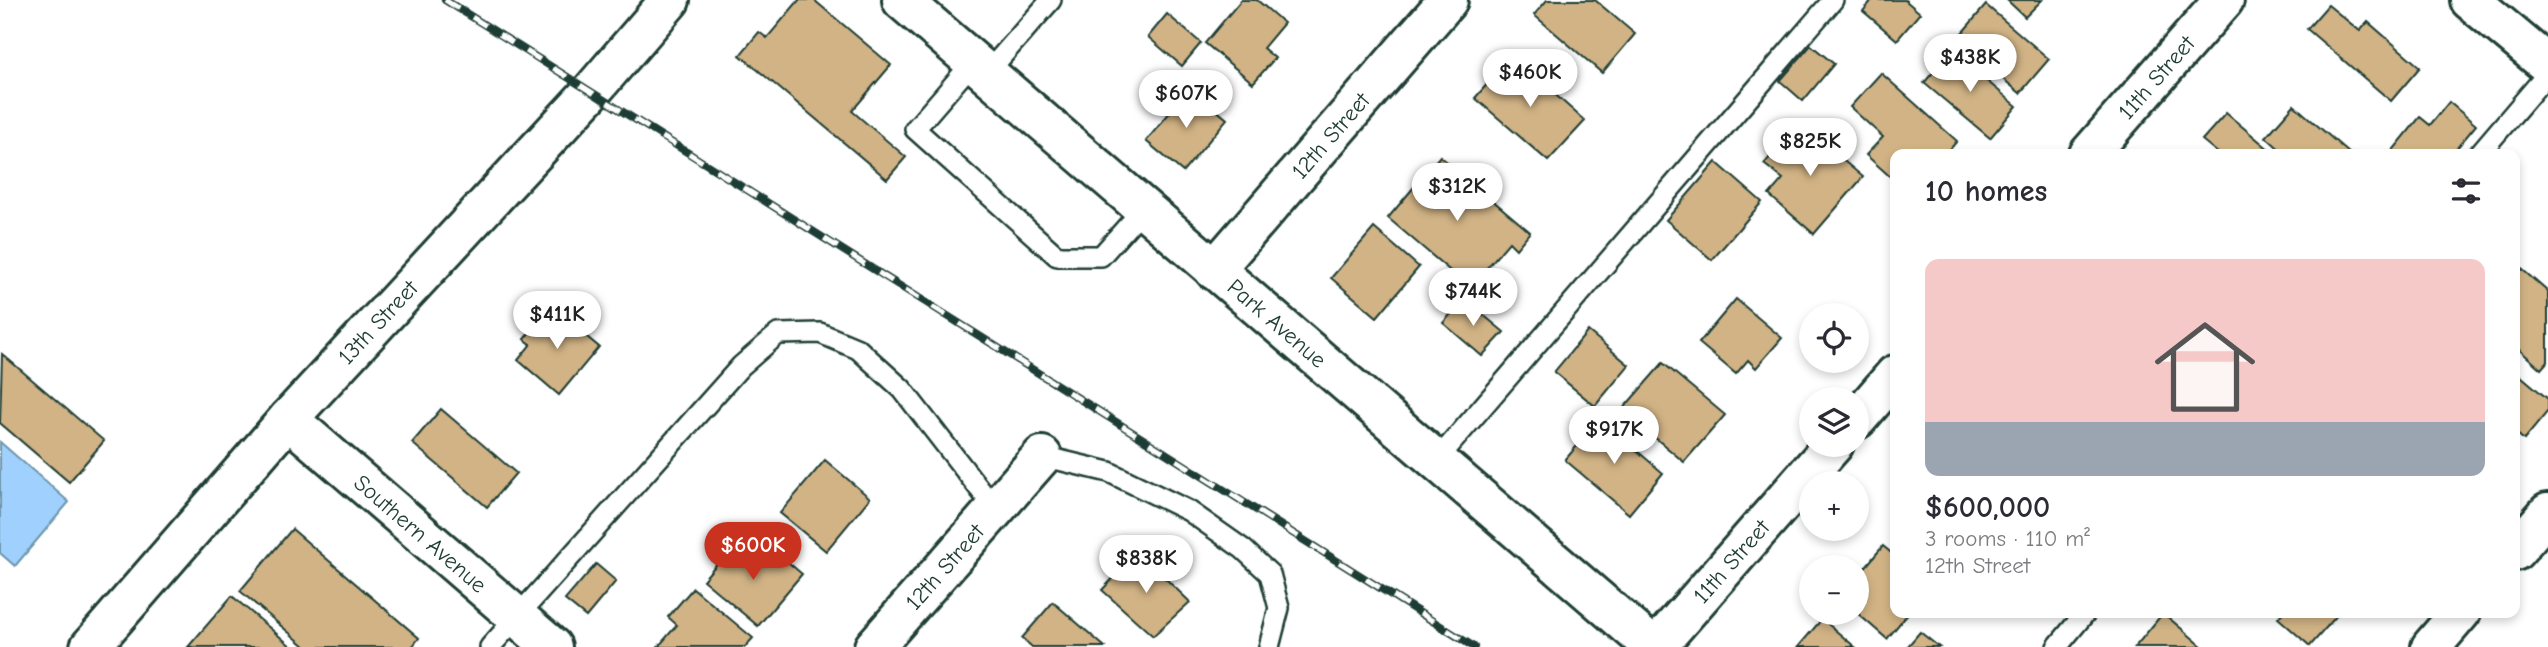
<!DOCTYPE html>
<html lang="en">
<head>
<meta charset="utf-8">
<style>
	body { margin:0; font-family:"Comic Neue",sans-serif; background:#f7f7f7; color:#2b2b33; height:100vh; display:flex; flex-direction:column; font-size:26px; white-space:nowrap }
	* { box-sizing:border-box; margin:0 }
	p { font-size:23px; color:#7c7c81 }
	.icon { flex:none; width:38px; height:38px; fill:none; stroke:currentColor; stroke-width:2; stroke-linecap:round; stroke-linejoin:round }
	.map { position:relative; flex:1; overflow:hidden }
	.panel { position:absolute; left:1890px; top:149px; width:630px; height:469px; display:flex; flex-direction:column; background:#fff; border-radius:14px; box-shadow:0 4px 10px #0003 }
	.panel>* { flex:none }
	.fabs { position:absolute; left:1799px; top:303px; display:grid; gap:14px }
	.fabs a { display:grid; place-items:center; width:70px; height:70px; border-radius:50%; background:#fff; box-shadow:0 4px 10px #0003; font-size:35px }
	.price { position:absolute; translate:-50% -60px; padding:0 16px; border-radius:24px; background:#fff; color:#222; font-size:23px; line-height:46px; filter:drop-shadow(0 2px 4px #0008) }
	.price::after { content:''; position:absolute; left:50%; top:42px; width:21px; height:16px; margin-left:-10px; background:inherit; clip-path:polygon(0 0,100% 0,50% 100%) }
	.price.selected { background:#c8321e; color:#fff }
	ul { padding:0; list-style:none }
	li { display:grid; align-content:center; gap:14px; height:371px; padding:0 35px }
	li+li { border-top:2px solid #e1e1e2 }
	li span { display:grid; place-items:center; height:217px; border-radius:14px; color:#555 }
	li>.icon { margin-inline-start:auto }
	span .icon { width:126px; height:126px; fill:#fffc; stroke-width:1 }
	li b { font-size:30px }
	h2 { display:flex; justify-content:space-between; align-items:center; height:84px; padding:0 35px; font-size:30px }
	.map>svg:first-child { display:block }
	.water { fill:#a0d0fd; stroke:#6c95ad; stroke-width:2 }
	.building { fill:#d1b385; stroke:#1f3d34; stroke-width:2 }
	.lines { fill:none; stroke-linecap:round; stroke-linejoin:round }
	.service-casing { stroke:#1f3d34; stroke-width:24 }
	.minor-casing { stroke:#1f3d34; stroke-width:44 }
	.tertiary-casing { stroke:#1f3d34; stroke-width:44 }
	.service { stroke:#fff; stroke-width:19 }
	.minor { stroke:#fff; stroke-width:38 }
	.tertiary { stroke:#fff; stroke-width:38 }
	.rail-casing { stroke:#1f3d34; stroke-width:8 }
	.rail { stroke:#fff; stroke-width:5; stroke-dasharray:16; stroke-linecap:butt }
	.labels { text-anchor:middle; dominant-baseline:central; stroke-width:7; stroke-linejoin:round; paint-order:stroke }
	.street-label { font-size:23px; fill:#1f3d34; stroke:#fff }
</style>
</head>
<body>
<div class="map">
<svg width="2548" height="647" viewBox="0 0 2548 647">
	<rect width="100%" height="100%" fill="#fff"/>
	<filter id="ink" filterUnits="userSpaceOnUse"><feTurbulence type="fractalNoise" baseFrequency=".0143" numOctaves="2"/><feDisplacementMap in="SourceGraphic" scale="14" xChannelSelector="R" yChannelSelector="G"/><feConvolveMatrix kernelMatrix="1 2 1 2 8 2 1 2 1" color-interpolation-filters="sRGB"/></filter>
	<g filter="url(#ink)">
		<!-- water -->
		<polygon class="water" points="0,442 69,502 15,566 0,553"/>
		<!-- building -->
		<g class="building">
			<polygon points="799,0 814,0 891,65 852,111 906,157 887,179 740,55 759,32 767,38"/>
			<polygon points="1241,0 1257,0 1284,23 1263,48 1275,58 1253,83 1205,43"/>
			<polygon points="1547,0 1595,0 1635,34 1602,73 1534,15"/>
			<polygon points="1872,0 1905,0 1920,13 1897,40 1863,11"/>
			<polygon points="2007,0 2042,0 2025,17"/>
			<polygon points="1986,5 2049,59 2020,93 1956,40"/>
			<polygon points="2328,5 2360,31 2368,22 2420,67 2391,101 2307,29"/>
			<polygon points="1167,14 1201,43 1182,66 1148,37"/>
			<polygon points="1811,45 1834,64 1803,101 1780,81"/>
			<polygon points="1951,51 2017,106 1990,138 1924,83"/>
			<polygon points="1512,56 1585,121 1548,161 1475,98"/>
			<polygon points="1881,73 1957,141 1946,154 1895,154 1895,181 1866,155 1883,137 1850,107"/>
			<polygon points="1190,88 1227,119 1183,172 1146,141"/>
			<polygon points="2449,102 2476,125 2452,154 2390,154 2420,117 2430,125"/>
			<polygon points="2294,105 2350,154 2285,154 2266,137"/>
			<polygon points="2226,113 2271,151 2269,154 2219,154 2202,140"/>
			<polygon points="1799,123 1863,177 1814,234 1769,195 1783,179 1764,164"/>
			<polygon points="1440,156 1530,232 1516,249 1509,242 1480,276 1485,280 1475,292 1388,218"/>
			<polygon points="1716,162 1762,202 1712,260 1666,220"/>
			<polygon points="1374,228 1419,267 1377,317 1331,278"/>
			<polygon points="2515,263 2548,292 2548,361 2541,369 2515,346"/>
			<polygon points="1464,299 1504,332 1482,356 1443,323"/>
			<polygon points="1736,299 1782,338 1756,368 1748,360 1736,374 1699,343"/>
			<polygon points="551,307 599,347 559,395 518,360 531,344 524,339"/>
			<polygon points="1588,331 1629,365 1595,406 1554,372"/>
			<polygon points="2,354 104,441 69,482 0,423"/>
			<polygon points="1663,363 1725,415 1684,462 1622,410"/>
			<polygon points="2515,371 2548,399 2548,411 2524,440 2515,432"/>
			<polygon points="441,409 516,473 487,507 412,443"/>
			<polygon points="1600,419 1663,473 1629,514 1565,460"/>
			<polygon points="825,460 870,498 826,551 780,513"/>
			<polygon points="292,529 419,638 412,647 306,647 240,591"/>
			<polygon points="768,545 802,574 758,626 703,580 732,546 753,564"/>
			<polygon points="1883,546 1895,556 1895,612 1909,612 1887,639 1856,612 1857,577"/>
			<polygon points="1138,552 1190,602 1153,636 1102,590"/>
			<polygon points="596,564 616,581 586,617 565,600"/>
			<polygon points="693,588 753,638 745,647 658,647 677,625 668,617"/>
			<polygon points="232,596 292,647 188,647"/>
			<polygon points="1053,602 1105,647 1032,647 1022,638"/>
			<polygon points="2283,612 2340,612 2310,646 2278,618"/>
			<polygon points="2163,613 2203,647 2135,647"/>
			<polygon points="1822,619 1855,647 1798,647"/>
			<polygon points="1920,632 1939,647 1907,647"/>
		</g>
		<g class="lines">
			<!-- service casing -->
			<g class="service-casing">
				<g id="service">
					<polyline points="973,62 915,129 1057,256 1101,256 1143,209"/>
					<polyline points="987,73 1051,0"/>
					<polyline points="2479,154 2548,73"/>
					<polyline points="1042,456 1109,472 1189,511 1243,549 1270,574 1279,608 1269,647"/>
					<polyline points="1436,461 1833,0"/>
					<polyline points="490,647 741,366 778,334 820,333 858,349 902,389 995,509"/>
					<polyline points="2057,647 2086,612"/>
				</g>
			</g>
			<!-- minor casing -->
			<g class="minor-casing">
				<g id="minor">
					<polyline points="2470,0 2548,65"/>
					<path id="s1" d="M 2089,154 L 2224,0"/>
					<path id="s2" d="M 1214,270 L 1448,0"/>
					<path id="s3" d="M 288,419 L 552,647"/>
					<polyline points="1857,419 1895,375"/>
					<path id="s4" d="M 874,647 L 1042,456"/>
					<path id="s5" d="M 1656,647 L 1834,444"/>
				</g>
			</g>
			<!-- tertiary casing -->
			<g class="tertiary-casing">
				<g id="tertiary">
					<path id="s6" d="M 902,0 L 1653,647"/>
					<polyline points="2515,551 2548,513"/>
					<path id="s7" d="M 90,647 L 288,419 L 590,93 L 670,0"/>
					<polyline points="2431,647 2461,612"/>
				</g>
			</g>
			<!-- service -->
			<use href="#service" class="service"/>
			<!-- minor -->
			<use href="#minor" class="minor"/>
			<!-- tertiary -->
			<use href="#tertiary" class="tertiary"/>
			<!-- rail casing -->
			<g class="rail-casing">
				<polyline id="rail" points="445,0 1474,647"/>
			</g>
			<!-- rail -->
			<use href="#rail" class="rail"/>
		</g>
	</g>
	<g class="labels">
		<!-- street labels -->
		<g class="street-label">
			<text stroke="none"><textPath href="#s1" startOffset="102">11th Street</textPath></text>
			<text stroke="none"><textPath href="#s2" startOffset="178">12th Street</textPath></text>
			<text stroke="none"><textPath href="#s7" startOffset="434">13th Street</textPath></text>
			<text stroke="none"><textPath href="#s6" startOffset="495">Park Avenue</textPath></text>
			<text stroke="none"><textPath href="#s3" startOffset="175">Southern Avenue</textPath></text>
			<text stroke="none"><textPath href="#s5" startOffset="114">11th Street</textPath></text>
			<text stroke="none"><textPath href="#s4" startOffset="107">12th Street</textPath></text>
		</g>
	</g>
</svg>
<div class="fabs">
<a><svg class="icon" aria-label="locate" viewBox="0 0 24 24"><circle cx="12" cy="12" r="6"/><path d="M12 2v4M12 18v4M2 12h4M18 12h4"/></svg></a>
<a><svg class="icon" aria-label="layers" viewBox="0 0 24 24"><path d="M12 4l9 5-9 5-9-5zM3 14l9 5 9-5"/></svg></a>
<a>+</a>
<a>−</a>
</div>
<b class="price" style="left:1970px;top:94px">$438K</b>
<b class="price" style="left:1530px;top:109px">$460K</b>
<b class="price" style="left:1186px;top:130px">$607K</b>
<b class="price" style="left:1810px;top:178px">$825K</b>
<b class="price" style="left:1457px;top:223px">$312K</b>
<b class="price" style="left:1473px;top:328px">$744K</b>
<b class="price" style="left:557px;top:351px">$411K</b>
<b class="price" style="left:1614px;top:466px">$917K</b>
<b class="price selected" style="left:753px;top:582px">$600K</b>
<b class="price" style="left:1146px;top:595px">$838K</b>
<section class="panel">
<h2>10 homes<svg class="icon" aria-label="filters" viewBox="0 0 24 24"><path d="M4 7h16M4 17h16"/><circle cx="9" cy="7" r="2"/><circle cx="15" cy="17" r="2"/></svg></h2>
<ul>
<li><span style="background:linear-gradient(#f6c9c9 75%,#9aa5b1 0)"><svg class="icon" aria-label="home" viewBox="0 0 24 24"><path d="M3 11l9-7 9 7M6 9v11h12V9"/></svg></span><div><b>$600,000</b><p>3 rooms · 110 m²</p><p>12th Street</p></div></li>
</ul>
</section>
</div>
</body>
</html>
